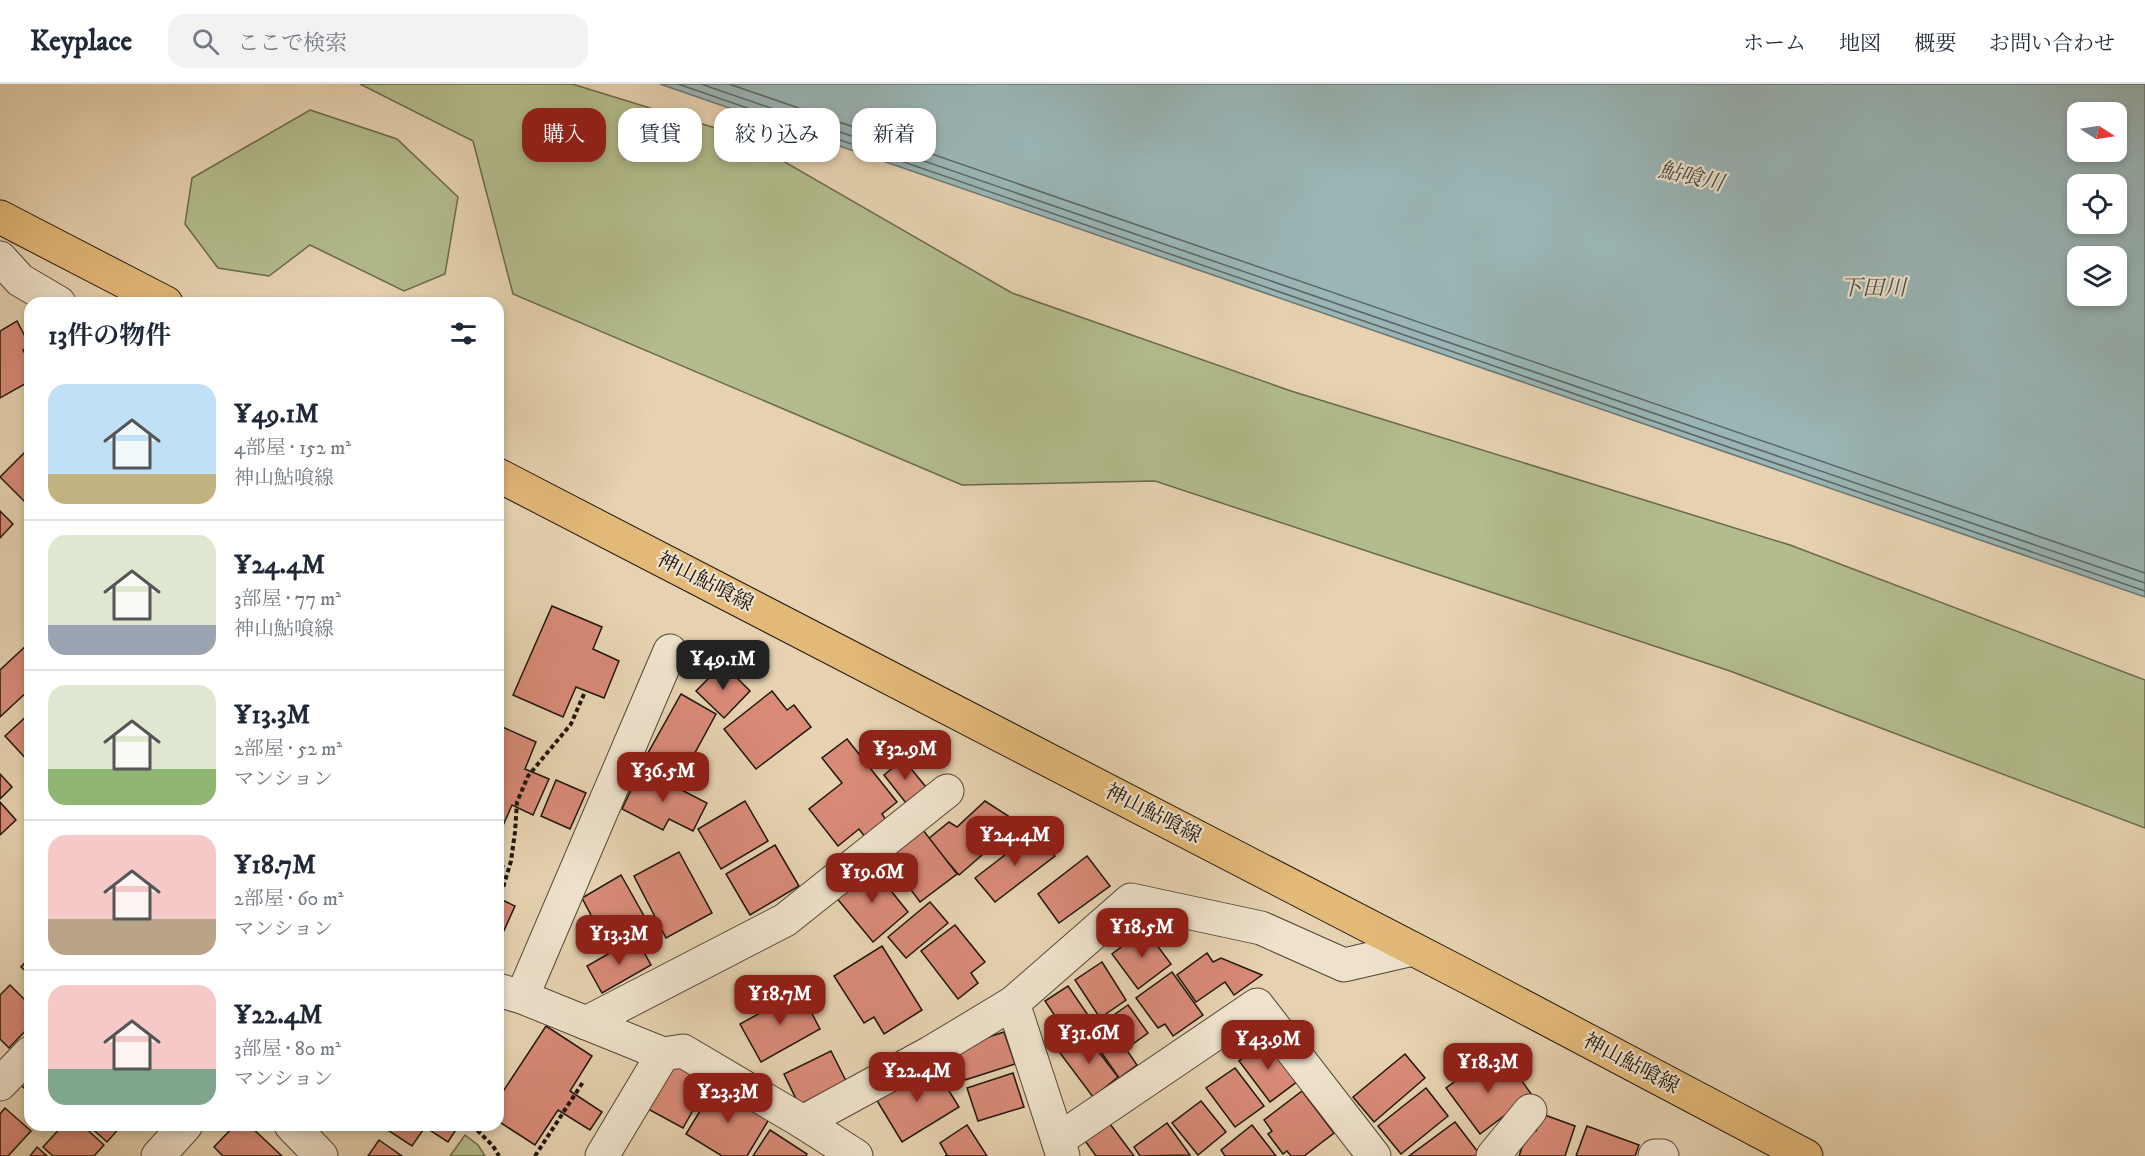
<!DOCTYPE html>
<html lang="ja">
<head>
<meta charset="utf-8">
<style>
	body { margin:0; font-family:"IM FELL DW Pica","Noto Serif JP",serif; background:#f2f2f3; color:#1f2937; height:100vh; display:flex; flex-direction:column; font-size:22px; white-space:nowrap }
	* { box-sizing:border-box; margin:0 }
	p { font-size:20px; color:#747a83 }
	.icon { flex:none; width:33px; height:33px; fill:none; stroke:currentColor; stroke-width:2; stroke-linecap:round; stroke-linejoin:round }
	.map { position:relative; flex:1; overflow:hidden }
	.side { position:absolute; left:24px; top:213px; width:480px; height:834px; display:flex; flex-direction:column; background:#fff; border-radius:18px; box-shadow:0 3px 9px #0003 }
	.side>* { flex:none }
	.top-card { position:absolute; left:522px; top:24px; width:570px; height:54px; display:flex; gap:12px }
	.needle { width:39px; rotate:102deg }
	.buttons { position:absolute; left:2067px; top:18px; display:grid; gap:12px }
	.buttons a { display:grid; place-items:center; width:60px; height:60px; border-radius:12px; background:#fff; box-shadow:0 3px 9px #0003; font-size:30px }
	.price { position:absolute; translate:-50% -51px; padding:0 14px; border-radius:12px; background:#8f2418; color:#fff; font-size:20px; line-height:39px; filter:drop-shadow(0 2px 3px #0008) }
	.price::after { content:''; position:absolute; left:50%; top:36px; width:18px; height:14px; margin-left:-9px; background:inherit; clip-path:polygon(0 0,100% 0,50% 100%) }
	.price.selected { background:#222; color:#fff }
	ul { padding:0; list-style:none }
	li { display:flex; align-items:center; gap:18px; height:150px; padding:0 24px }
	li+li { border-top:2px solid #e0e1e3 }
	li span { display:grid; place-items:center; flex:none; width:168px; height:120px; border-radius:18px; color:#555 }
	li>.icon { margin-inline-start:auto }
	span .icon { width:72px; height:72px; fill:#fffc; stroke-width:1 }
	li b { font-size:26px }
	h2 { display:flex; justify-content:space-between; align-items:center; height:72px; padding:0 24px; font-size:26px }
	.chip { padding:0 21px; border-radius:18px; background:#fff; box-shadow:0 3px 9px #0003; font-size:21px; line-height:54px }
	.chip.selected { background:#8f2418; color:#fff }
	header { display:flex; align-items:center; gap:36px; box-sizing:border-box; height:84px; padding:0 30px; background:#fff; border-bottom:2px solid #e0e1e3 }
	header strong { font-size:28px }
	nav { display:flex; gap:33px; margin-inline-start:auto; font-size:21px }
	.search { width:420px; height:54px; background:#f2f2f3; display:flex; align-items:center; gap:15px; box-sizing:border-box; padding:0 21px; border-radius:18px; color:#747a83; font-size:22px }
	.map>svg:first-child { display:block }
	.green { fill:#b3bc8c; stroke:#6a694d; stroke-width:1.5 }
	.water { fill:#99b5b5; stroke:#697572; stroke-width:1.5; fill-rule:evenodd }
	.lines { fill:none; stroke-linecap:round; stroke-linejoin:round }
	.shore { stroke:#5c6662; stroke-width:1.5 }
	.building { fill:#d88a77; stroke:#20160e; stroke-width:1.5 }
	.street-casing { stroke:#524536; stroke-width:35 }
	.primary-casing { stroke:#20160e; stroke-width:35 }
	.path { stroke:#20160e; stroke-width:4; stroke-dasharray:4.5 3; stroke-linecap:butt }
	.street { stroke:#efe2cc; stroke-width:33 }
	.primary { stroke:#e3b978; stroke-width:33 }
	.labels { text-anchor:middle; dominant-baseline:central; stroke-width:4.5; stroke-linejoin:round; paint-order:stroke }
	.street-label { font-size:21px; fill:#20160e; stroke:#efe2cc }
	.water-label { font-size:22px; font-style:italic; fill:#4a4e48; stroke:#efe2cc }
</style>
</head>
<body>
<header>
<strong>Keyplace</strong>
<div class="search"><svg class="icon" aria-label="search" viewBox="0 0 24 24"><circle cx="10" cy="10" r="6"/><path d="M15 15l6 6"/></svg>ここで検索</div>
<nav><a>ホーム</a><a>地図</a><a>概要</a><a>お問い合わせ</a></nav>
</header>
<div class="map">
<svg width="2145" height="1072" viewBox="0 0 2145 1072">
	<rect width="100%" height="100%" fill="#e6d2b0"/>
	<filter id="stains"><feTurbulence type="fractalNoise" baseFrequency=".00333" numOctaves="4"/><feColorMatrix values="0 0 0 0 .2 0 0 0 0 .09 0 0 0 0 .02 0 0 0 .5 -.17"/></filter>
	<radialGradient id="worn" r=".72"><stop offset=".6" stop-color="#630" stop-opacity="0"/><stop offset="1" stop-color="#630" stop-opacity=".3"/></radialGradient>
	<!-- green -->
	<g class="green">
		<polygon points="360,0 572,0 738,51 1012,209 1291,307 1790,461 2145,596 2145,744 1730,587 1155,397 962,401 513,210 473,57"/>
		<polygon points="310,26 397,55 458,113 445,190 404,207 310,161 269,192 218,184 185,140 192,94"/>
		<polygon points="465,1051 478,1061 485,1072 450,1072"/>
	</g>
	<!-- water -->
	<path class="water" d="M 660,0 L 2145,0 L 2145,513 ZM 2078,28 L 2116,28 L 2116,68 L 2078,68 ZM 2078,100 L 2116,100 L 2116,140 L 2078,140 ZM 2078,172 L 2116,172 L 2116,212 L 2078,212 Z"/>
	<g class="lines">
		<!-- shore -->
		<g class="shore">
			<polyline points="678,0 2145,507"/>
			<polyline points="701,0 2145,499"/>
			<polyline points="729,0 2145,489"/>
		</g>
	</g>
	<!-- building -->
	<g class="building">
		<polygon points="17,237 30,262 23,266 30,278 30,297 0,314 0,247"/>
		<polygon points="30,363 30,423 0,393"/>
		<polygon points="0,427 13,440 0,454"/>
		<polygon points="552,522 602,543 593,565 619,577 604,614 576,603 563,633 513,611"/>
		<polygon points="30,558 30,605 0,633 0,586"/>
		<polygon points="723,580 750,607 724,634 696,607"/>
		<polygon points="772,607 787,626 794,621 811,643 756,685 724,645"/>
		<polygon points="681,610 716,630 684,689 648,669"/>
		<polygon points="30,629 30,679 5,652"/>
		<polygon points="498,641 536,658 525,685 549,695 533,731 512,721 501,746 498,745"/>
		<polygon points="847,655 897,718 882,730 886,736 865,753 859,745 838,762 809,725 842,699 822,674"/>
		<polygon points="903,675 926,703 906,719 884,691"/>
		<polygon points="641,685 707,719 693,747 669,735 663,746 622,725"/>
		<polygon points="0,690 12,703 0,715"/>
		<polygon points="556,696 586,709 570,745 541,732"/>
		<polygon points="745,717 768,757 721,785 698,745"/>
		<polygon points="985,717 1019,739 959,791 928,755 949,738 957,743"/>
		<polygon points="0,718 16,736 0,751"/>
		<polygon points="923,746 957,790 920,818 887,774"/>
		<polygon points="1036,747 1055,772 995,818 975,794"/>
		<polygon points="775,761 799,802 750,831 726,790"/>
		<polygon points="679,768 712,829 666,854 634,792"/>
		<polygon points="1087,772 1110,802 1059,839 1038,810"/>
		<polygon points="498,780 504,782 498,796"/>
		<polygon points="871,782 908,828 873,858 835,812"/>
		<polygon points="621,791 648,839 602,866 585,837 592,833 582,814"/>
		<polygon points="498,814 515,822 501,853 498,852"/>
		<polygon points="930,818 948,839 906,874 888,853"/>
		<polygon points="955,841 985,878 971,889 978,899 958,915 921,867"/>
		<polygon points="1145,845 1171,880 1138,905 1112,870"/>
		<polygon points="636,854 651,881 602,909 587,882"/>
		<polygon points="882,862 922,926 884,950 874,933 864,939 834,892"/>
		<polygon points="1207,869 1213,878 1221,874 1262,891 1234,911 1225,898 1196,918 1177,891"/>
		<polygon points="30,873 30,891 21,883"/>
		<polygon points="1102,878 1126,916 1100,934 1075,896"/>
		<polygon points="1172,888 1203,931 1173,952 1165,940 1158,944 1136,914"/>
		<polygon points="10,901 30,921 30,942 9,964 0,955 0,911"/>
		<polygon points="1068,902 1092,937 1069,953 1045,917"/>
		<polygon points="800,907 820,945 761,978 740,940"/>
		<polygon points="1128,921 1148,949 1126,965 1137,981 1119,994 1088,949"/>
		<polygon points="546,942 592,972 570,1007 602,1028 590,1046 558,1026 535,1061 498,1037 498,1015"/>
		<polygon points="1004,948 1015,980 965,996 955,964"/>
		<polygon points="1085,950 1118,993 1093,1013 1060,969"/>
		<polygon points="1267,956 1298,997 1270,1018 1239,977"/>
		<polygon points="831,967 846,997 799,1021 784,990"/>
		<polygon points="1405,970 1425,994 1374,1038 1353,1013"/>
		<polygon points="1487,974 1499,990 1511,982 1532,1011 1480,1050 1446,1004"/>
		<polygon points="675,978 709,998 683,1044 648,1025"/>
		<polygon points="933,981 959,1023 902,1058 876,1015"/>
		<polygon points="1235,984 1264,1022 1235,1043 1206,1004"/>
		<polygon points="1013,989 1024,1023 978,1037 967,1004"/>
		<polygon points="30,993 30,1010 21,1001"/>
		<polygon points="717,999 771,1032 747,1072 722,1072 686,1050"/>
		<polygon points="1426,1004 1448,1032 1401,1070 1378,1042"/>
		<polygon points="1302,1007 1334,1049 1304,1072 1291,1072 1287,1067 1283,1070 1268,1050 1272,1047 1264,1036"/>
		<polygon points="1201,1017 1226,1048 1198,1071 1172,1039"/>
		<polygon points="5,1024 31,1047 8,1072 0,1072 0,1030"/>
		<polygon points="1542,1030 1575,1042 1565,1072 1519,1072 1529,1044 1536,1047"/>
		<polygon points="1107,1036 1134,1072 1096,1072 1083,1054"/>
		<polygon points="1455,1038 1481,1072 1409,1072"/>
		<polygon points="1167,1039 1190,1071 1140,1072 1134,1063"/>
		<polygon points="63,1041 82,1041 104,1061 94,1072 53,1072 43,1063"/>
		<polygon points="88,1041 122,1041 107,1058"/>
		<polygon points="235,1041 249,1041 282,1072 223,1072 214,1063"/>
		<polygon points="380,1041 459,1041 448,1058 425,1043 412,1062"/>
		<polygon points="967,1041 987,1072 945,1072 947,1071 940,1059"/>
		<polygon points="1252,1041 1276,1072 1225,1072 1221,1066"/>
		<polygon points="1587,1042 1639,1061 1635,1072 1576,1072"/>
		<polygon points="770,1046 807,1070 806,1072 753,1072"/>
		<polygon points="379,1056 402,1072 368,1072"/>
		<polygon points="37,1063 47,1072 30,1072"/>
	</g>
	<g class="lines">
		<!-- street casing -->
		<g class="street-casing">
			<g id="street">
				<polyline points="0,174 20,196 59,219"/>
				<polyline points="498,906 522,913 670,567"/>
				<polyline points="522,913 663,970 602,1072"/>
				<polyline points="1013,919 1063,1072"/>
				<polyline points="586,939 785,836 947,707"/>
				<polyline points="663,970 683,967 803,1038 930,969 1013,919 1131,816 1261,844 1344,881 1413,865"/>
				<polyline points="0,1000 30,969"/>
				<polyline points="803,1038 856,1072"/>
				<polyline points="291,1041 321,1072"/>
				<polyline points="1058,1056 1257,921 1374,1072"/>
				<polyline points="158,1072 186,1041"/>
				<polyline points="1493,1072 1530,1027"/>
				<polyline points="1655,1072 1662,1072"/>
			</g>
		</g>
		<!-- primary casing -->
		<g class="primary-casing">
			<g id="primary">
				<polyline points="0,133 166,219"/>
				<polyline points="498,391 1475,897 1806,1072"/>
			</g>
		</g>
		<!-- path -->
		<g class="path">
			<polyline points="499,817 511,777 515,748 517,718 528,692 571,640 584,610"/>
			<polyline points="472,1041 493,1062 499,1072"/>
			<polyline points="535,1072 583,998"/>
		</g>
		<!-- street -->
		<use href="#street" class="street"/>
		<!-- primary -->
		<use href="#primary" class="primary"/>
	</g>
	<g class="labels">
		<!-- street labels -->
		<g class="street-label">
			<text transform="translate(705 498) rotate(27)">神山鮎喰線</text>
			<text transform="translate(1153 730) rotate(27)">神山鮎喰線</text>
			<text transform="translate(1631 980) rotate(28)">神山鮎喰線</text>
		</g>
		<!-- water labels -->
		<g class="water-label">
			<text transform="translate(1691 93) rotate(13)">鮎喰川</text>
			<text x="1873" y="204">下田川</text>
		</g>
	</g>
	<rect width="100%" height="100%" filter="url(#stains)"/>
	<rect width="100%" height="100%" fill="url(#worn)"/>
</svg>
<div class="buttons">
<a><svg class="needle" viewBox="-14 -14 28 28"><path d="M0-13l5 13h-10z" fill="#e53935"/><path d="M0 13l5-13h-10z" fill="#747a83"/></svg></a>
<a><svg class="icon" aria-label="locate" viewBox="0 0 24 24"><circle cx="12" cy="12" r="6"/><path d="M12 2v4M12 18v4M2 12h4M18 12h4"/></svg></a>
<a><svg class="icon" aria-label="layers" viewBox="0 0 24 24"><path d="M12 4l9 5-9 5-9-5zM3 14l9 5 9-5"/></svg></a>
</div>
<b class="price selected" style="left:723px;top:607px">¥49.1M</b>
<b class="price" style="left:905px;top:697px">¥32.9M</b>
<b class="price" style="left:663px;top:719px">¥36.5M</b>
<b class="price" style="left:1015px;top:783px">¥24.4M</b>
<b class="price" style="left:872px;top:820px">¥19.6M</b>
<b class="price" style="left:1142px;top:875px">¥18.5M</b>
<b class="price" style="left:619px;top:882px">¥13.3M</b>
<b class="price" style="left:780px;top:942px">¥18.7M</b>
<b class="price" style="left:1089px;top:981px">¥31.6M</b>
<b class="price" style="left:1268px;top:987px">¥43.9M</b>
<b class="price" style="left:1488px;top:1010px">¥18.3M</b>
<b class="price" style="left:917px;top:1019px">¥22.4M</b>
<b class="price" style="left:728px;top:1040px">¥23.3M</b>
<div class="top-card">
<a class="chip selected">購入</a>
<a class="chip">賃貸</a>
<a class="chip">絞り込み</a>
<a class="chip">新着</a>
</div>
<section class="side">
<h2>13件の物件<svg class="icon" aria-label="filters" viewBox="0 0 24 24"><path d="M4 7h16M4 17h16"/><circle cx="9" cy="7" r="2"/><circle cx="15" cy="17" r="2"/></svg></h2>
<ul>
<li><span style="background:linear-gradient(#bfe0f5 75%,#c2b280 0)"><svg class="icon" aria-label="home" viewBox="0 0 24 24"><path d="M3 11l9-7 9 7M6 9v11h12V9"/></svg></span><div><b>¥49.1M</b><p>4部屋 · 152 m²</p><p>神山鮎喰線</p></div></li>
<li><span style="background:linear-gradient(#dfe7d0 75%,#9aa5b1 0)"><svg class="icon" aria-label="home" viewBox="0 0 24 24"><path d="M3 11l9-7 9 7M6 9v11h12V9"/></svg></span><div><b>¥24.4M</b><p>3部屋 · 77 m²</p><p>神山鮎喰線</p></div></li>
<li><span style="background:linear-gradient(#dfe7d0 70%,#8fb573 0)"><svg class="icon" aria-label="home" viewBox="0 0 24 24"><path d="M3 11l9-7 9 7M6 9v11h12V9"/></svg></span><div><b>¥13.3M</b><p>2部屋 · 52 m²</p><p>マンション</p></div></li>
<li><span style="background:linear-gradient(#f6c9c9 70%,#b9a48a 0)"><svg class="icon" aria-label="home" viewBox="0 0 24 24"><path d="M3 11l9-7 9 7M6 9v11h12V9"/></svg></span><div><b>¥18.7M</b><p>2部屋 · 60 m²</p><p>マンション</p></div></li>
<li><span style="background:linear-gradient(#f6c9c9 70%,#7fa58c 0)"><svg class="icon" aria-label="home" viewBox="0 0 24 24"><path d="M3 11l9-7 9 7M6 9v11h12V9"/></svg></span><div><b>¥22.4M</b><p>3部屋 · 80 m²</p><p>マンション</p></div></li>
</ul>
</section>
</div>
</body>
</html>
